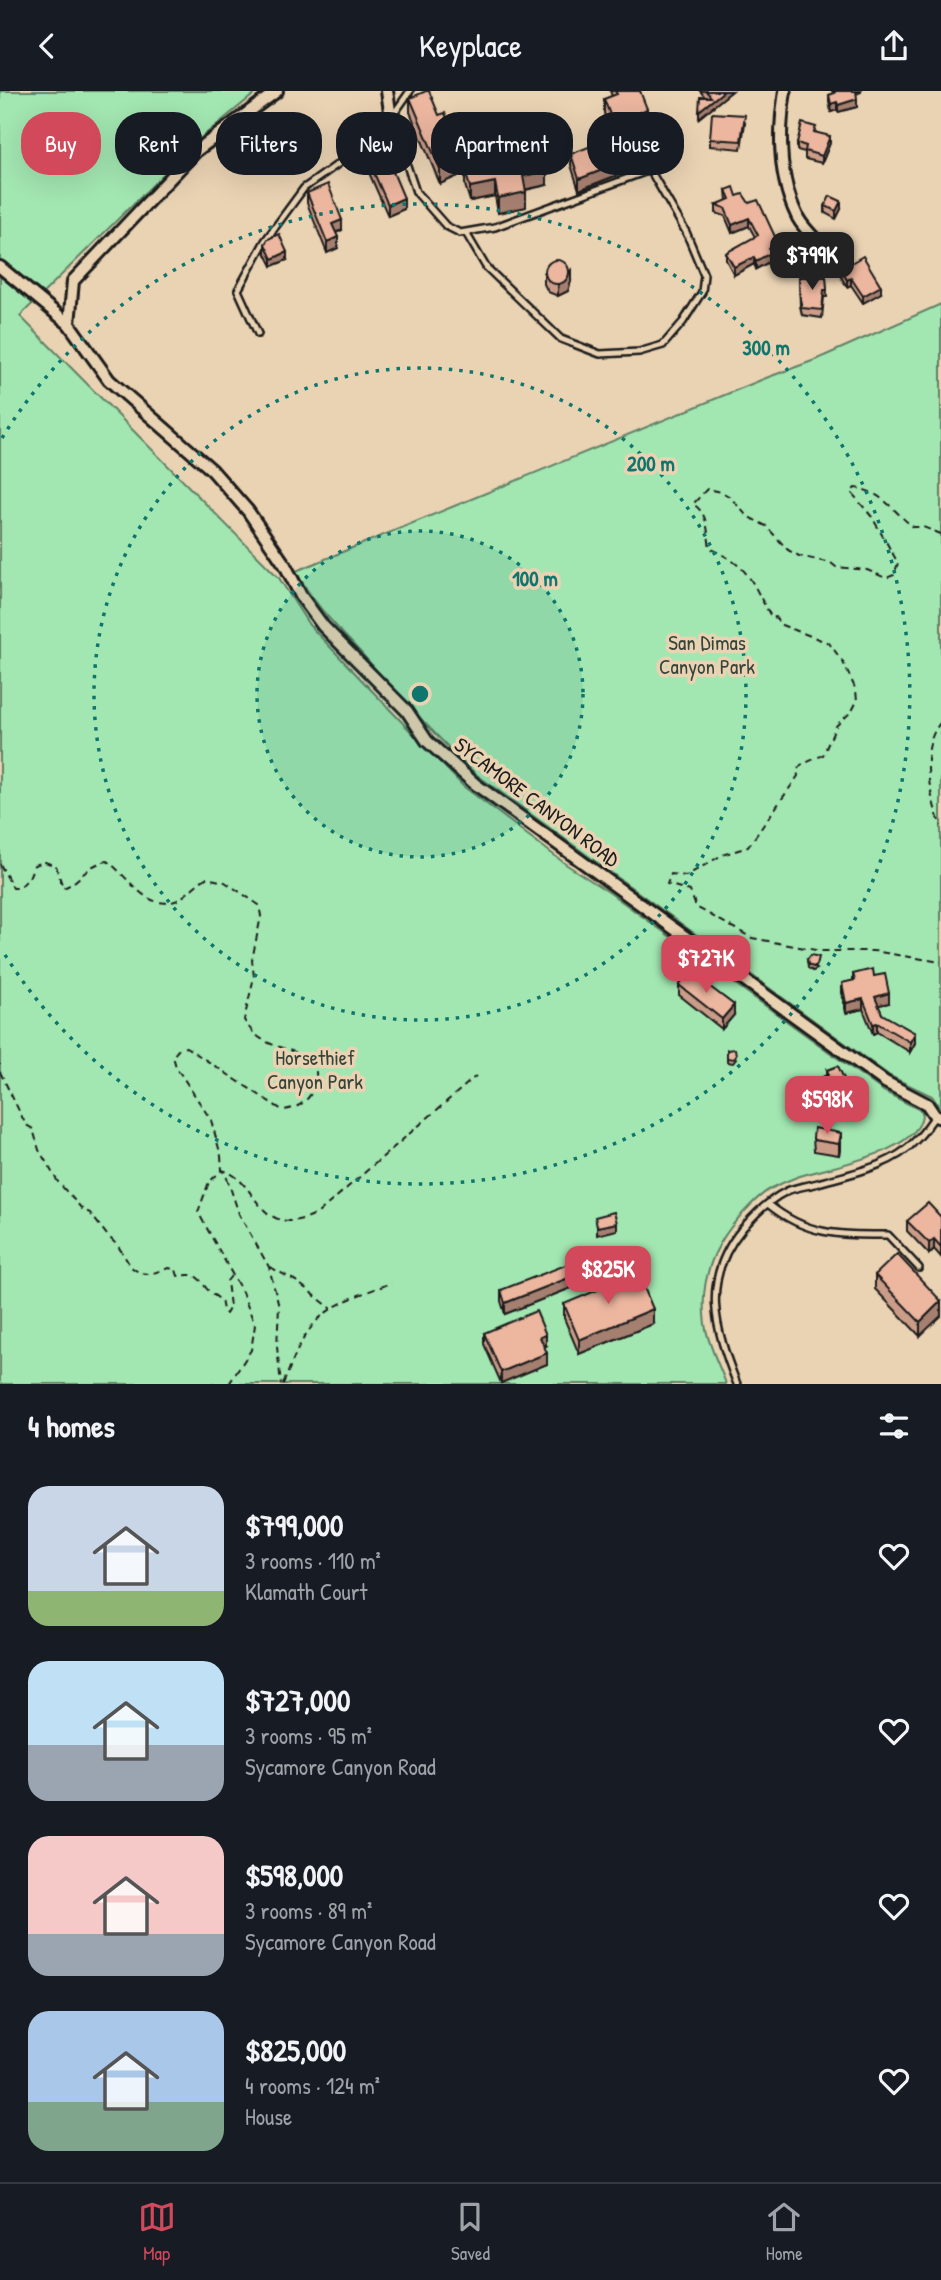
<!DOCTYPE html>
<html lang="en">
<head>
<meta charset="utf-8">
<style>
	body { margin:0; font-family:"Patrick Hand",sans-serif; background:#20242c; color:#f1f3f6; height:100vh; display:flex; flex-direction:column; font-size:26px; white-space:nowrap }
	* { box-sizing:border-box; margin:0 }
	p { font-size:23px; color:#9ea1a6 }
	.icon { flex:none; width:38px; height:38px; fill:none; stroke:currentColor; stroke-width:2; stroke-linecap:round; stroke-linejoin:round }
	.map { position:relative; height:1293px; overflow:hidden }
	.side { display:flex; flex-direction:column; background:#171b24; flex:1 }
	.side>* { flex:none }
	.top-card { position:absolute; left:21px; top:21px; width:900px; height:63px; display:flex; gap:14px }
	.price { position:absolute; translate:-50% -60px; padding:0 16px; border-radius:14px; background:#d1495b; color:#fff; font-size:23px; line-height:46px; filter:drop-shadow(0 2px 4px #0008) }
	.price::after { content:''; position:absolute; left:50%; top:42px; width:21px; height:16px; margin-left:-10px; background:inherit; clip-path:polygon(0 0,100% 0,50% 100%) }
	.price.on { background:#222; color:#fff }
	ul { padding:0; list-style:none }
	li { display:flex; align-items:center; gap:21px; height:175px; padding:0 28px }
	li span { display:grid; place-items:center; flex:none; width:196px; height:140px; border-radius:21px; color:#555 }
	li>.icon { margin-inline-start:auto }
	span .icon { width:84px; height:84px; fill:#fffc; stroke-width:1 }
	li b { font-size:30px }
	h2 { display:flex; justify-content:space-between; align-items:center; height:84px; padding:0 28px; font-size:30px }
	.tag { padding:0 24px; border-radius:28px; background:#171b24; box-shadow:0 7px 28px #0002; font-size:24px; line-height:63px }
	.tag.on { background:#d1495b; color:#fff }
	header { display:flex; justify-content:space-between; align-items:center; height:91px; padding:0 28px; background:#171b24; font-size:32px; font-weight:600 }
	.dock { display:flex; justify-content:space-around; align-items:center; height:98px; border-top:2px solid #363941; background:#171b24; font-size:19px; color:#9ea1a6 }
	.dock a { display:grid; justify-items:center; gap:4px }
	.dock .on { color:#d1495b }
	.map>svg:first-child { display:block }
	.green { fill:#a2e6b1; stroke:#5f8166; stroke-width:2 }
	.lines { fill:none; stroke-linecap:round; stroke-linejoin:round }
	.lane-casing { stroke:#1c1c1c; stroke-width:10 }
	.street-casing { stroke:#1c1c1c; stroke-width:16 }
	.path { stroke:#1c1c1c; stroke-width:2; stroke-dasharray:7 5; stroke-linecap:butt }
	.lane { stroke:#ead3b3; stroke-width:5 }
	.street { stroke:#ead3b3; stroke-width:10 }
	.wall { fill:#cb9d89; stroke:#1c1c1c; stroke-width:2 }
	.shaded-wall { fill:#a57f6f; stroke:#1c1c1c; stroke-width:2 }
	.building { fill:#ecb69f; stroke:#1c1c1c; stroke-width:2 }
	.ring { fill:none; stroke:#0f766e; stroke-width:3.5; stroke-dasharray:3.5 7 }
	.labels { text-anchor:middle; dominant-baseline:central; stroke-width:7; stroke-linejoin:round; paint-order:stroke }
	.park-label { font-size:21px; fill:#37443a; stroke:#ead3b3 }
	.street-label { font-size:21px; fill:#1c1c1c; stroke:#ead3b3 }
	.centre { fill:#0f766e; stroke:#ead3b3; stroke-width:3.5 }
	.ring-label { font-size:21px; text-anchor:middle; font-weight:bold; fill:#0f766e; stroke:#ead3b3; stroke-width:7; stroke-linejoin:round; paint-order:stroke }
</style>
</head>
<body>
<header><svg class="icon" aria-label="back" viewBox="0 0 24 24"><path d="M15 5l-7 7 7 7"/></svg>Keyplace<svg class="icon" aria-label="share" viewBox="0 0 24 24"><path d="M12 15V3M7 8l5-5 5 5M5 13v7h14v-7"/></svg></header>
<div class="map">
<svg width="941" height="1293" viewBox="0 0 941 1293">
	<rect width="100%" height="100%" fill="#ead3b3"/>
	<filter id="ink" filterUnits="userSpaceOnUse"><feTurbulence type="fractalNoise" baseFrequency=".0143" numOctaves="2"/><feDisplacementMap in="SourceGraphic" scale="14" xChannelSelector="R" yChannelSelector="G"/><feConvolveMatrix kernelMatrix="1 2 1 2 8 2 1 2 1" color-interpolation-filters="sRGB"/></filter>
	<g filter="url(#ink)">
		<!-- green -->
		<g class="green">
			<path d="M 0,0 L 258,0 L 197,50 L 20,225 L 279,487 L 309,534 L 463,695 L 567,774 L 610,802 L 883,1000 L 922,1020 C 925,1062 826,1076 797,1086 C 789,1089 780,1093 772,1097 C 761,1103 752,1112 744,1121 C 714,1152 699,1190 705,1233 C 708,1254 719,1273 726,1293 L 0,1293 Z"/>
			<path d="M 941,213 L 941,1018 L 932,1005 L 890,985 L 477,684 C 436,646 399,605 362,563 C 338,537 312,512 296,480 L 766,287 L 815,269 Z"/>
		</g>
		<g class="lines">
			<!-- lane casing -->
			<g class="lane-casing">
				<g id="lane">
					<polyline points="391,27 416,101 446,135 460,142 495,136 650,79 686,141 704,184 702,201 683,231 663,254 639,261 600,263 561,248 486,176 466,142"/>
					<polyline points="258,243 238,199 265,150 304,97 355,61 391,27 410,0"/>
					<path d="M 768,1113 C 807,1145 840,1144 888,1144 L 919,1177"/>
					<path d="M 737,1293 C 715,1237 700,1189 742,1138 C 754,1124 770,1108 787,1100 C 796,1096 808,1095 818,1092 C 849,1083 893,1075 915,1050 C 923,1043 929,1033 935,1025"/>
				</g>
			</g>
			<!-- street casing -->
			<g class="street-casing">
				<g id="street">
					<polyline points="387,0 391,27"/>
					<path d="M 785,0 C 778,43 778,87 798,127 C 805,140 820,152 830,164"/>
					<polyline points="0,176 69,233 109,289 212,379 248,420 285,474 301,505 323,535 407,620 427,650 475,693 885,991 927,1013 935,1025 941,1027"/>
					<polyline points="69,233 73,190 196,60 277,0"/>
				</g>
			</g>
			<!-- path -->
			<g class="path">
				<path d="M 941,443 L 923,436 L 913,436 C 892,419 883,401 855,397 L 851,401 L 872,426 L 898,472 L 894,484 L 886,487 L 867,479 L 836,476 L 831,472 L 799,465 L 788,459 L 766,435 L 747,425 L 730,406 L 722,401 L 707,398 L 693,413 C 709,423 707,441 710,457 C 754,479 749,489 772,527 L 776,526 L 779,533 L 829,552 L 843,571 L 856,599 L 857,610 L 852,620 L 836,635 L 823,664 L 801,674 L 797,679 L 798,685 L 748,756 L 722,764 L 686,785 L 671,783 L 667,793 L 690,800 L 696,816 L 752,847 L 821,860 L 873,860 L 941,871"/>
				<path d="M 941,631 C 918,656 930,707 941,735"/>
				<path d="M 0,773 L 13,797 L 19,797 L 29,787 L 34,774 L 45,771 L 56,775 L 63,797 C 82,790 85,774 107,770 C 128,784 145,820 175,810 C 187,805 195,793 206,787 L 225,791 L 259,814 L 261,825 L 252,869 L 254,886 L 244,929 C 263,961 286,951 314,972 C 322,995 307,1018 282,1019 L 186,956 L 179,958 L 173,965 L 176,976 L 211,1029 L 221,1065 L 222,1079 L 227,1087 L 239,1123 L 269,1176 L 279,1216 L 277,1256 L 281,1293"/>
				<polyline points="0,973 0,974"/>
				<path d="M 0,981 L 26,1034 L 33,1038 L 39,1059 L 58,1091 L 83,1119 L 90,1122 L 107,1144 L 118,1155 L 131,1176 L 140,1182 L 150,1183 L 169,1177 L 176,1179 L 178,1185 C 197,1182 197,1185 207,1198 C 210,1202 217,1206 221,1209 L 223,1219 L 226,1223 L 230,1216 L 227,1190 L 231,1185"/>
				<polyline points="270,1176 296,1190 332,1218"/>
				<path d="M 229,1293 L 251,1259 L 255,1234 L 242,1201 L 198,1121 L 209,1091 L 222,1079 C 259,1088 256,1152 318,1122 L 476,985"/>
				<path d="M 283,1293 C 291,1275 298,1253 310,1238 C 328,1212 363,1203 391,1192"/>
			</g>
			<!-- lane -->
			<use href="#lane" class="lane"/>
			<!-- street -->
			<use href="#street" class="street"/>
		</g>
		<!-- wall -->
		<g class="wall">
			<polygon points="610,0 640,0 647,32 643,34 644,50 619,61 604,22 604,8 612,5"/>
			<polygon points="700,0 732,0 699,27 705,6"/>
			<polygon points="832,0 861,0 861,1 856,3 857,16 838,21 837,19 831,21 829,11 829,4 833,3"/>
			<polygon points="410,7 449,48 458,85 440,93 410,21"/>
			<polygon points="745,32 741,58 710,55 710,48"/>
			<polygon points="816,41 830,52 822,72 805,68 805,61 797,59 797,52"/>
			<polygon points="602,54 620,83 579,99 571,74 571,63"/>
			<polygon points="363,57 404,118 388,125 363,68"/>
			<polygon points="492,67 517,69 547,94 526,99 526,116 498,122 495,105 470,110 465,94 465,80 492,74"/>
			<polygon points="726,99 737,105 778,159 771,163 771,170 756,178 754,173 734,184 726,169 726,162 755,146 749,135 732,142 725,125 716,122 716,114 727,110"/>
			<polygon points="307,102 342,139 336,142 338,157 327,162 307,112"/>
			<polygon points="825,115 841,118 836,128 825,122"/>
			<polygon points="265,153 287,169 272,175 265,161"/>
			<polygon points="841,178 881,202 863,212 851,194 847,196 841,186"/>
			<polygon points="544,182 571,190 568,200 558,205 548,201 544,193"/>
			<polygon points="799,186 826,186 827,206 824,206 822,227 802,224 800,215"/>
			<polygon points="807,869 817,878 813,880 808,877"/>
			<polygon points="853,883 874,885 889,912 878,914 882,923 915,952 910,961 877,941 873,943 863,918 846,922 842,902 842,892 853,890"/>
			<polygon points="679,894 734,924 722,938 679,904"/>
			<polygon points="727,959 736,968 733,972 727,971"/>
			<polygon points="827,979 855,1022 841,1027 837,1016 815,1024 808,1008 808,997 821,992 821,987 827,984"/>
			<polygon points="813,1047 841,1053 839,1064 814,1060"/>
			<polygon points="941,1126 941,1166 934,1158 929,1163 907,1140 907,1130"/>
			<polygon points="875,1184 941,1210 920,1245 875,1198"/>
			<polygon points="599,1186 505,1223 501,1210 501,1199"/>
			<polygon points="564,1213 653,1233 579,1263 564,1227"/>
			<polygon points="484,1242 546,1255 544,1256 547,1273 501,1292 484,1253"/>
		</g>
		<!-- shaded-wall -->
		<g class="shaded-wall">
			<polygon points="724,0 732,0 699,27 699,20"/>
			<polygon points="857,8 857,16 838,21 838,14"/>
			<polygon points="837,11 837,19 831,21 831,13"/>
			<polygon points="647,18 647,32 638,36 638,22"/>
			<polygon points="450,34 450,48 444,36"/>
			<polygon points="644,36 644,50 619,61 619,47"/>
			<polygon points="830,45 830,52 822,72 822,65"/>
			<polygon points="458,70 458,85 440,93 440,78"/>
			<polygon points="620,72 620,83 579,99 579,88"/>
			<polygon points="547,80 547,94 523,99 523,85"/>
			<polygon points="495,91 495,105 470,110 470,96"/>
			<polygon points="526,101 526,116 498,122 498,107"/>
			<polygon points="404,107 404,118 388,125 388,114"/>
			<polygon points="841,110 841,118 836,128 836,120"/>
			<polygon points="749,127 749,135 732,142 732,134"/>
			<polygon points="342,129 342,139 332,143 332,133"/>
			<polygon points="338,146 338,157 327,162 327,151"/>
			<polygon points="778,152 778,159 771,163 771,170 756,178 756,170 769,157"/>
			<polygon points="287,161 287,169 272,175 272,168"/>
			<polygon points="754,166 754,173 734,184 734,176"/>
			<polygon points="571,179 571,190 568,200 558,205 558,194"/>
			<polygon points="851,187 851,194 847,196 847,189"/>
			<polygon points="881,195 881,202 863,212 863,205"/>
			<polygon points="889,902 889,912 875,915 875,906"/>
			<polygon points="863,908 863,918 846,922 846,912"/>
			<polygon points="734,914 734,924 722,938 722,928"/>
			<polygon points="877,932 877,941 873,943 873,933"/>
			<polygon points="915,942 915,952 910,961 910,951"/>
			<polygon points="837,1005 837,1016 815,1024 815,1013"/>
			<polygon points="855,1011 855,1022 841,1027 841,1016"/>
			<polygon points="841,1042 841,1053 839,1064 839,1053"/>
			<polygon points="617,1132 617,1139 597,1144 597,1136"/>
			<polygon points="934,1148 934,1158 929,1163 929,1152"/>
			<polygon points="599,1175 599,1186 505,1223 505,1212"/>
			<polygon points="941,1210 941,1225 920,1245 920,1231"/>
			<polygon points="653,1218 653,1233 579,1263 579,1249"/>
			<polygon points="546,1244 546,1255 540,1257 540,1246"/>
			<polygon points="547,1262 547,1273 501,1292 501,1281"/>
		</g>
		<!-- building -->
		<g class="building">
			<polygon points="426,0 429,0 439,24 445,22 450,34 444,36 458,70 440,78 410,7"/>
			<polygon points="615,0 640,0 647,18 638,22 644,36 619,47 604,8 617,3"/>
			<polygon points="706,0 724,0 699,20 700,6 711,6"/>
			<polygon points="834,0 856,0 857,8 838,14 837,11 831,13 829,4 835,2"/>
			<polygon points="712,22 745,24 741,50 710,48"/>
			<polygon points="802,32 816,36 814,41 830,45 822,65 805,60 806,55 797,52"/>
			<polygon points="380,50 404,107 388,114 363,57"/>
			<polygon points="601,51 602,54 611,51 620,72 579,88 571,63"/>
			<polygon points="516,62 517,69 543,63 547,80 523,85 526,101 498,107 495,91 470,96 465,80 493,74 492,67"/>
			<polygon points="328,93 342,129 332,133 338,146 327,151 307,102"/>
			<polygon points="734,96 737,105 743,103 749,112 758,109 778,152 769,157 771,162 756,170 754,166 734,176 726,162 758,144 749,127 732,134 725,117 716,114 730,108 726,99"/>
			<polygon points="830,105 841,110 836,120 825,115"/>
			<polygon points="279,143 287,161 272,168 265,153 268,148"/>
			<polygon points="863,165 881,195 863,205 851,187 847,189 841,178"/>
			<circle cx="557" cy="181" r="12"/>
			<polygon points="799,186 826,186 827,199 824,199 822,219 802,217 800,208"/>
			<polygon points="811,864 819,866 817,874 813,876 808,873 807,869"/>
			<polygon points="873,878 874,885 885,883 889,902 875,906 882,923 915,942 910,951 877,932 873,933 863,908 846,912 842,892 855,889 853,883"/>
			<polygon points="689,880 734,914 722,928 679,894"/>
			<polygon points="735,958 736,964 733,968 727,967 727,959"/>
			<polygon points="838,975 855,1011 841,1016 837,1005 815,1013 808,997 822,991 821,987 829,984 827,979"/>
			<polygon points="814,1037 841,1042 839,1053 814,1049 813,1047"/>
			<polygon points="928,1112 941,1126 941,1156 934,1148 929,1152 907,1130"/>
			<polygon points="614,1121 617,1132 597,1136 595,1126"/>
			<polygon points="594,1163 599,1175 505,1212 501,1199"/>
			<polygon points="897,1163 941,1210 920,1231 875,1184"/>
			<polygon points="638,1182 653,1218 579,1249 564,1213"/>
			<polygon points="536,1220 546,1244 540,1246 547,1262 501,1281 484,1242"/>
		</g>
	</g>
	<!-- distance rings -->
	<circle cx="420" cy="603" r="163" fill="#0f766e" fill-opacity=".12"/>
	<g class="ring">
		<circle cx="420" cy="603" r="163"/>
		<circle cx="420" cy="603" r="326"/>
		<path d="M2 347A490 490 0 1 1 2 859"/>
	</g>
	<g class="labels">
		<!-- park labels -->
		<g class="park-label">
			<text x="707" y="551">San Dimas<tspan x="707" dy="24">Canyon Park</tspan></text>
			<text x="315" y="966">Horsethief<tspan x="315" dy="24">Canyon Park</tspan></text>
		</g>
		<!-- street labels -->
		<g class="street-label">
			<text transform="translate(537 711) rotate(37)">SYCAMORE CANYON ROAD</text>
		</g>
	</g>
	<circle cx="420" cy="603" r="10" class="centre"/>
	<g class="ring-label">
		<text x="766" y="264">300 m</text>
		<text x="651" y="380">200 m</text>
		<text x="535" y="495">100 m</text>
	</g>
</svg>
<b class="price on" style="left:812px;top:201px">$799K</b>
<b class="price" style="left:706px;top:904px">$727K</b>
<b class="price" style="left:827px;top:1045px">$598K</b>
<b class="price" style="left:608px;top:1215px">$825K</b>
<div class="top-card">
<a class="tag on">Buy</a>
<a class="tag">Rent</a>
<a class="tag">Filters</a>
<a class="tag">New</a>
<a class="tag">Apartment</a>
<a class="tag">House</a>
</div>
</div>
<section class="side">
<h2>4 homes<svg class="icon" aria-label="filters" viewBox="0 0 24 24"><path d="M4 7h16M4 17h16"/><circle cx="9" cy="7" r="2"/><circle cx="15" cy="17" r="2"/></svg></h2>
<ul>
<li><span style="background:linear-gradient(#c9d6e8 75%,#8fb573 0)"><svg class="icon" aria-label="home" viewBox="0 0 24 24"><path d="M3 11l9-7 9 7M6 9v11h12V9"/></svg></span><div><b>$799,000</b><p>3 rooms · 110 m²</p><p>Klamath Court</p></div><svg class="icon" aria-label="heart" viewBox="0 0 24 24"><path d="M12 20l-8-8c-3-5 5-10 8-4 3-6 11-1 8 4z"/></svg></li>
<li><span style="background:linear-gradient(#bfe0f5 60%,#9aa5b1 0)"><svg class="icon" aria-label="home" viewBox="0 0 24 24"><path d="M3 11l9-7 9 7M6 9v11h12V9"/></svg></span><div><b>$727,000</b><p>3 rooms · 95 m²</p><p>Sycamore Canyon Road</p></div><svg class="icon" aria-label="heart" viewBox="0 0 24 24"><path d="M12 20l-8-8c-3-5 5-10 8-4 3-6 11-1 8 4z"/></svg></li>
<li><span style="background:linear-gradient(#f6c9c9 70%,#9aa5b1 0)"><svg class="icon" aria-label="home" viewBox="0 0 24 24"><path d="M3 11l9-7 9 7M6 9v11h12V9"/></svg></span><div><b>$598,000</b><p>3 rooms · 89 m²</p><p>Sycamore Canyon Road</p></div><svg class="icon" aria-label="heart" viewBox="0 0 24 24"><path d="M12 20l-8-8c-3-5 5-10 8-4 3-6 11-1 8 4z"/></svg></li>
<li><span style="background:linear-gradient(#a9c7e8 65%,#7fa58c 0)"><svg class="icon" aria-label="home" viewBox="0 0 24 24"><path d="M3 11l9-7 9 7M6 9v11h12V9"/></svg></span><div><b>$825,000</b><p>4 rooms · 124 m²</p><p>House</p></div><svg class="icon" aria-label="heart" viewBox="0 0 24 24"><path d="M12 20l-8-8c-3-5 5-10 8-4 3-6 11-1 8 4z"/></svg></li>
</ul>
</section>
<nav class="dock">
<a class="on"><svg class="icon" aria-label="map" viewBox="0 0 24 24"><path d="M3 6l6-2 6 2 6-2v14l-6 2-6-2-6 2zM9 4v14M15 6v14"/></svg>Map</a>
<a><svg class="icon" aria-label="saved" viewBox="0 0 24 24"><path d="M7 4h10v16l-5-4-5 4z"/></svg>Saved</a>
<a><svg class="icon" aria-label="home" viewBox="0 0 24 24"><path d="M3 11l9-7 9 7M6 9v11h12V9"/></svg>Home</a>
</nav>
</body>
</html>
